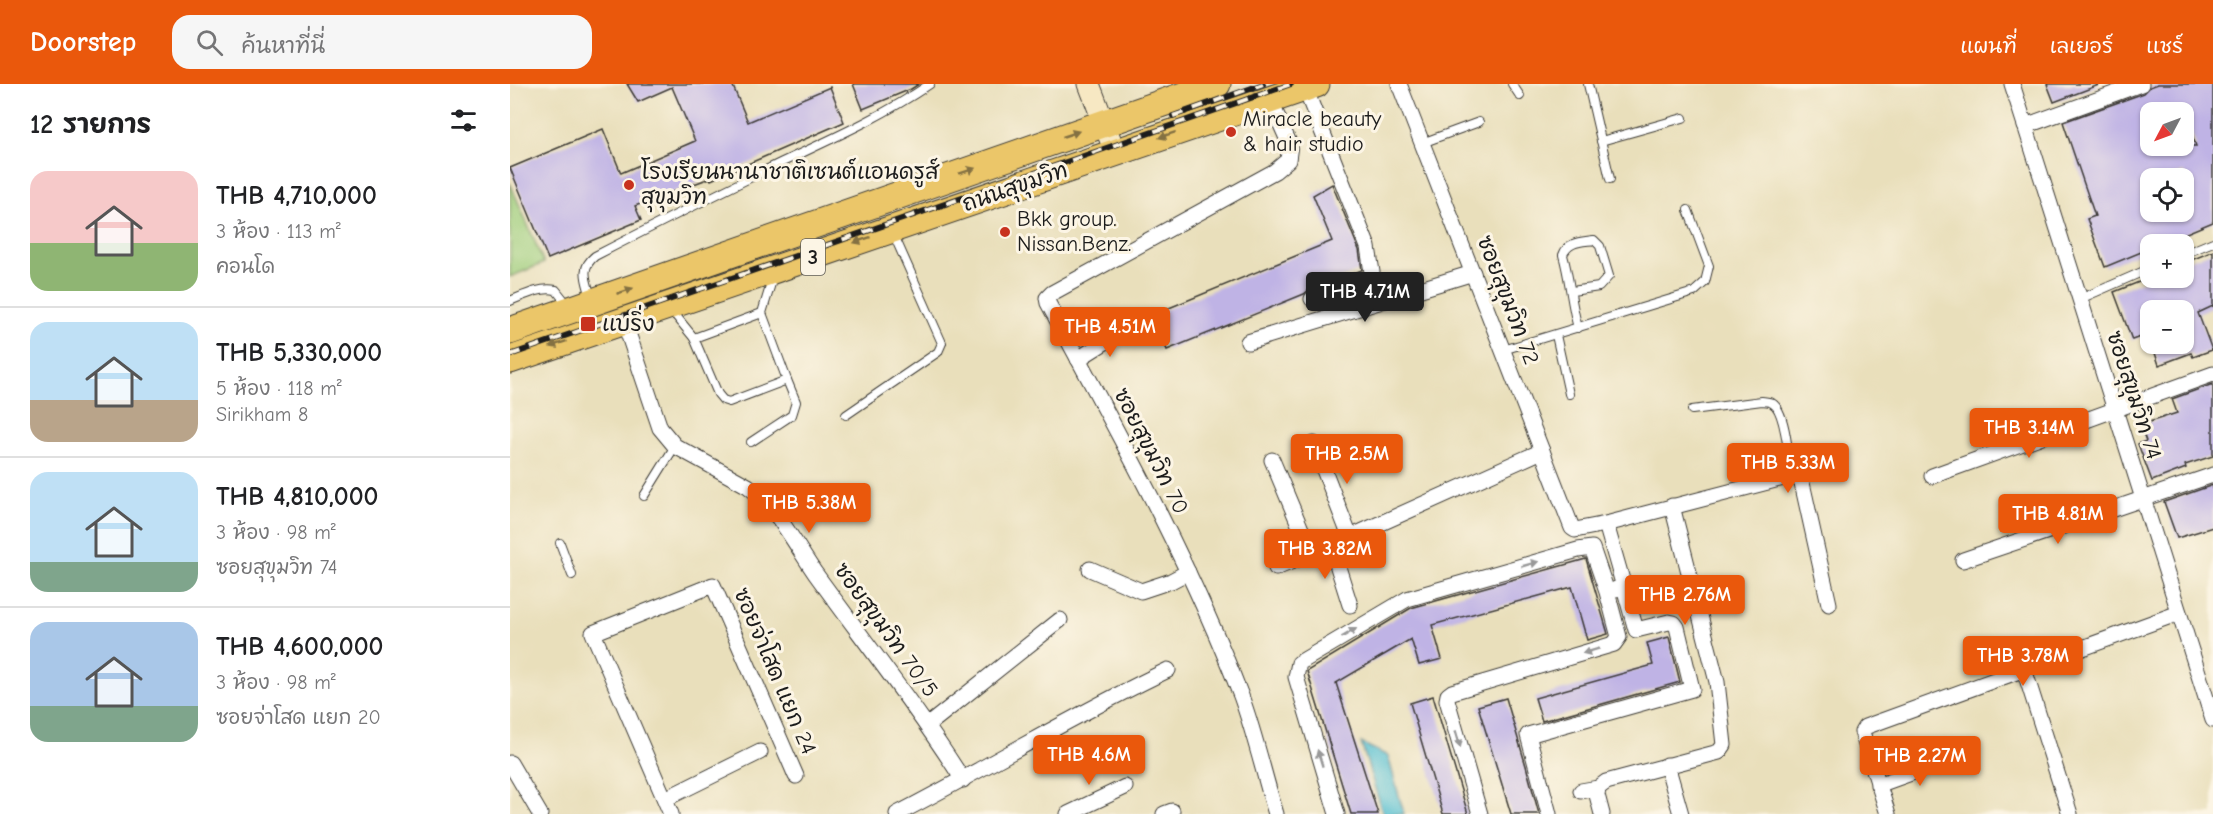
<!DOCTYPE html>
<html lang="th">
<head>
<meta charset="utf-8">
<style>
	body { margin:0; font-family:"Comic Neue","Playpen Sans Thai",sans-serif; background:#f6f6f6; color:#202124; height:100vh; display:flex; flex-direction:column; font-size:22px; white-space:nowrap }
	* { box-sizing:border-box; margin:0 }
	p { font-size:20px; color:#757577 }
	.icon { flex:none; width:33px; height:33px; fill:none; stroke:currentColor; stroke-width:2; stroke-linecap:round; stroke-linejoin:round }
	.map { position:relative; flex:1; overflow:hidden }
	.sheet { display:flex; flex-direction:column; background:#fff; width:510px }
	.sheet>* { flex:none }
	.needle { width:39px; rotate:229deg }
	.controls { position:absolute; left:1630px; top:18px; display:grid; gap:12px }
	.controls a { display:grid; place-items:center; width:54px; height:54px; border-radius:12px; background:#fff; box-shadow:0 2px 4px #0004; font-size:30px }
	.price { position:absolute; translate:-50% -51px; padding:0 14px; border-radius:6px; background:#ea580c; color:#fff; font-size:20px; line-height:39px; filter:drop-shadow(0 2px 3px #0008) }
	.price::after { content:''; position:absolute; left:50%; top:36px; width:18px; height:14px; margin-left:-9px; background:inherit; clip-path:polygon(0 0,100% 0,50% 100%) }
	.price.selected { background:#222; color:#fff }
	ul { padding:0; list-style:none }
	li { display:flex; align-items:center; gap:18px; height:150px; padding:0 30px }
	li+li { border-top:2px solid #e0e0e0 }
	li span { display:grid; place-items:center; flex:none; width:168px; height:120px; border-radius:18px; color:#555 }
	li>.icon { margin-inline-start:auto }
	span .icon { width:72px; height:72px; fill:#fffc; stroke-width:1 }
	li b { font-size:26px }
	h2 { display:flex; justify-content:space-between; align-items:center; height:72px; padding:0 30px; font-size:26px }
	header { display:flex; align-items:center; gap:36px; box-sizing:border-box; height:84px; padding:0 30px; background:#ea580c; color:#fff }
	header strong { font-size:28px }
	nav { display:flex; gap:33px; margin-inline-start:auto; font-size:21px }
	.search { width:420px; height:54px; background:#f6f6f6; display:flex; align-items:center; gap:15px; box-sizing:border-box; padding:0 21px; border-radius:18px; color:#757577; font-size:22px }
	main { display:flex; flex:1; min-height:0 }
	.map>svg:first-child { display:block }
	.green { fill:#9fcd7c; stroke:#5e744c; stroke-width:1.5 }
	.water { fill:#56c0d2; stroke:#396e77; stroke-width:1.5 }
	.building { fill:#bfb3e5; fill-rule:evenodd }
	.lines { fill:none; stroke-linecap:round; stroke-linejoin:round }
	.lane-casing { stroke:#3b3934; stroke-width:10 }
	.street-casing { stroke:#3b3934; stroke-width:17 }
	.secondary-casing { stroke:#3b3934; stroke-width:23 }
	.highway-casing { stroke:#3b3934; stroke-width:29 }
	.lane { stroke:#fff; stroke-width:8 }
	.street { stroke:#fff; stroke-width:15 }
	.secondary { stroke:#f7e8c3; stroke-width:21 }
	.highway { stroke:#ebc669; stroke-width:27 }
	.rail-casing { stroke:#1c1c1c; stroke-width:6 }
	.rail { stroke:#fcf5e5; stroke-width:4; stroke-dasharray:11; stroke-linecap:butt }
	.oneway { fill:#847142 }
	.oneway2 { fill:#999 }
	.poi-dot { fill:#c8321e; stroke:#fcf5e5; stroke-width:2 }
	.labels { text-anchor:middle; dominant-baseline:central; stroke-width:6; stroke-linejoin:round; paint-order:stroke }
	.shield { fill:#fcf5e5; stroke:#5f5d58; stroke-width:1.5 }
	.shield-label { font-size:21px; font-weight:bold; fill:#1c1c1c }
	.poi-label { font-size:22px; fill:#1c1c1c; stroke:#fcf5e5; text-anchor:start }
	.street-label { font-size:22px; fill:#1c1c1c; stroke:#fcf5e5 }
</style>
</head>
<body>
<header>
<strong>Doorstep</strong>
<div class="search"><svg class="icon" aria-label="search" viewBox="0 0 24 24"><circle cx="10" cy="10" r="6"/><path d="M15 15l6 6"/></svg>ค้นหาที่นี่</div>
<nav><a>แผนที่</a><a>เลเยอร์</a><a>แชร์</a></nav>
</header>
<main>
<section class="sheet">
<h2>12 รายการ<svg class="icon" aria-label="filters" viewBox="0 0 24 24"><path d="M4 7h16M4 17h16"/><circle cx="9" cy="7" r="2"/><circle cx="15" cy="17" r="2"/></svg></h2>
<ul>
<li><span style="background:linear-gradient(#f6c9c9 60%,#8fb573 0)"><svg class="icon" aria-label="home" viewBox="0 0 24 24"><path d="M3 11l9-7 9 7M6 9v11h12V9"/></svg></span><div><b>THB 4,710,000</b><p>3 ห้อง · 113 m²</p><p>คอนโด</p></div></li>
<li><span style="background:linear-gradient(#bfe0f5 65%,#b9a48a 0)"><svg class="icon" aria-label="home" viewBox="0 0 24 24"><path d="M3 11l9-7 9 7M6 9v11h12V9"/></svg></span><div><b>THB 5,330,000</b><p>5 ห้อง · 118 m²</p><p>Sirikham 8</p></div></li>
<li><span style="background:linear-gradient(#bfe0f5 75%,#7fa58c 0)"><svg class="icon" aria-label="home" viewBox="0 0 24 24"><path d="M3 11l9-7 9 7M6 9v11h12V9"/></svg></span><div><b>THB 4,810,000</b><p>3 ห้อง · 98 m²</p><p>ซอยสุขุมวิท 74</p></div></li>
<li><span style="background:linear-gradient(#a9c7e8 70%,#7fa58c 0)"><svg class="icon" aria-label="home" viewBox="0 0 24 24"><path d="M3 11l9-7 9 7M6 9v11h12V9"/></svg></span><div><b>THB 4,600,000</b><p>3 ห้อง · 98 m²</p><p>ซอยจ่าโสด แยก 20</p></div></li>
</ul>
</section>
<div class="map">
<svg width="1703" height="730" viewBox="0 0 1703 730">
	<rect width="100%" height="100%" fill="#fcf5e5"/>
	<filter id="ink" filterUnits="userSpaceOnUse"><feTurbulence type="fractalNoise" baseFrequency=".0167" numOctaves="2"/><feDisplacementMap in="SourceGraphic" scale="12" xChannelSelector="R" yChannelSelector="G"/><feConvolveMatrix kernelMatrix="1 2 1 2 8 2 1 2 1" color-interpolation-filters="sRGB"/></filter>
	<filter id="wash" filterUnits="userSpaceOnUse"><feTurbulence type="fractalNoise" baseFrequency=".008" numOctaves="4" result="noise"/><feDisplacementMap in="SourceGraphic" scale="24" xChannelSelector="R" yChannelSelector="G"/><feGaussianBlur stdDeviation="1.35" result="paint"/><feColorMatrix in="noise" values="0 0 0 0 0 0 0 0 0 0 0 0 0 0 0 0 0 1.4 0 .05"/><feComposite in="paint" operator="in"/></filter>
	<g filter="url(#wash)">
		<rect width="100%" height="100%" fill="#e9dfbb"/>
		<!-- green -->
		<polygon class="green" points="0,99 34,179 0,193"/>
		<!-- water -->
		<polygon class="water" points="851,659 878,672 894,730 873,730"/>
		<g id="blocks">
			<!-- building -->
			<g class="building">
				<polygon points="117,0 222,0 238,38 320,3 334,38 201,96 200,94 125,122 131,136 38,175 0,84 93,45 111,89 185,57 162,3 128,18"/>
				<polygon points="343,0 409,0 401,5 353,25"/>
				<polygon points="1537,0 1589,0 1589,1 1544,18"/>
				<path d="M 1648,0 L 1703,0 L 1703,138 L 1650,160 L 1641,160 L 1641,164 L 1595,183 L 1577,135 L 1585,132 L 1553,38 L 1634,9 L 1640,3 ZM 1641,28 L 1674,28 L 1686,62 L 1641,62 ZM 1674,88 L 1674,128 L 1641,128 L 1641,94 L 1659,94 Z"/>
				<polygon points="822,100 849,166 852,186 799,206 794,210 657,266 642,231 822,157 803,111"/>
				<polygon points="1703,167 1703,222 1688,229 1702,266 1683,273 1681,269 1649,281 1642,260 1674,260 1674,226 1641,226 1641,252 1639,252 1633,235 1633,252 1622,256 1604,208 1639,194 1674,194 1674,179"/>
				<polygon points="1703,300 1703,372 1675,381 1676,384 1642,397 1628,360 1636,357 1630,341 1667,329 1662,315"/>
				<polygon points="1703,401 1703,443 1667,454 1654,418"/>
				<polygon points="1076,475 1098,550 1077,556 1062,503 922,541 932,575 909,581 901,555 826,599 868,730 841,730 797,587 901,524"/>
				<polygon points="1159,553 1170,598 1032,637 1025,614 1143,581 1137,559"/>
				<polygon points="923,612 958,730 933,730 900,619"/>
				<polygon points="996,614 1016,682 1029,730 1001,730 968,622"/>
			</g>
		</g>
	</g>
	<g filter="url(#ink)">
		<use href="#blocks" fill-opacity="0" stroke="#3b3934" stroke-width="1.5"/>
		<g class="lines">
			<!-- lane casing -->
			<g class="lane-casing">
				<g id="lane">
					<polyline points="1002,0 1010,12"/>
					<polyline points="1078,0 1100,95"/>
					<polyline points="1091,57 1173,34"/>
					<polyline points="912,59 969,38"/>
					<polyline points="1674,170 1703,158"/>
					<path d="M 1062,207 L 1089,203 L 1099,192 L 1090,162 L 1084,156 C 1072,158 1058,157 1053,171 C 1060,196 1061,219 1068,244"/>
					<path d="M 81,214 C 77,196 69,185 85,172 C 145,141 205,111 266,81 C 319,56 372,33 420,0"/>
					<polyline points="1570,215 1641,184"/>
					<path d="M 0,217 C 15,211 29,203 46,206 L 58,221"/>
					<polyline points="162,227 184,254 208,310 213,316 219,318 277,296 252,229 263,193"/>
					<polyline points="1046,251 1059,310"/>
					<polyline points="184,254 252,229"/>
					<polyline points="993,266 1184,208 1195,198 1199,182 1178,126"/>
					<path d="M 1182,326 L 1252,317 C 1253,317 1261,318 1262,319 C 1276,326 1279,377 1281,392"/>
					<polyline points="336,331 428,268 432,259 383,149"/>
					<polyline points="241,358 282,331 286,318 277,296"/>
					<polyline points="134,412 165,362"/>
					<polyline points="50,459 62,491"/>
				</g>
			</g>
			<!-- street casing -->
			<g class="street-casing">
				<g id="street">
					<polyline points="889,0 1062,444 1065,446 1096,440 1281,392 1287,393 1292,399 1319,520"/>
					<polyline points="1502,0 1703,636"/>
					<polyline points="795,4 858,163 862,188 859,196 847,202 802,215"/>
					<path d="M 760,16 L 780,61 L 778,76 L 765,87 L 542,209 L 537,214 L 538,219 C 607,347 679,476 731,612 C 745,650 754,691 766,730"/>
					<polyline points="1515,42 1631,0"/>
					<path d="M 114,237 L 150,344 L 165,362 L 238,402 C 267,424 285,460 305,489 C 355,558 407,624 453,696"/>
					<polyline points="738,258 963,189"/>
					<polyline points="568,275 616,245"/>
					<polyline points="804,360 840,453"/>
					<polyline points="762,376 801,469"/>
					<polyline points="1422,392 1703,290"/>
					<polyline points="1096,440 1114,503 1106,505"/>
					<polyline points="821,461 840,521"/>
					<polyline points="1453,476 1703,391"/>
					<polyline points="766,484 840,453 1032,367"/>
					<polyline points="580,485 631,507 661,497 678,488"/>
					<polyline points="1514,585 1560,730"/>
					<polyline points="418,641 550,536"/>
					<polyline points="0,679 30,730"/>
					<polyline points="1157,681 1171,730"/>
					<polyline points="1368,701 1440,675"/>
					<polyline points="1088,704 1087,711 1092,730"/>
					<polyline points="1071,707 1088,704 1096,698 1209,668 1214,661 1207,598 1162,422"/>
					<polyline points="155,715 250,668"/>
					<polyline points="161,730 83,549 203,501 286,692"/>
					<path d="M 387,730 C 478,683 565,630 658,586"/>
					<polyline points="558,730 615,703"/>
					<polyline points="654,730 662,727"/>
					<polyline points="827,730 786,593 789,579 897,515 1068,466 1082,464 1097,508 1109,553 1104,560 942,608 938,611 937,616 970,730"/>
					<polyline points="1039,730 1018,651 1182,605 1167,543 1164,539 1159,538 1126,546 1114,503"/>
					<polyline points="1378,730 1352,648 1355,643 1669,529"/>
				</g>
			</g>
			<!-- secondary casing -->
			<g class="secondary-casing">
				<polyline id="secondary" points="579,0 605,68"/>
			</g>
			<!-- highway casing -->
			<g class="highway-casing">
				<g id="highway">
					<polyline points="0,247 707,0"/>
					<polyline points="0,276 806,0"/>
				</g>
			</g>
			<!-- lane -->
			<use href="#lane" class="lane"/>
			<!-- street -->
			<use href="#street" class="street"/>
			<!-- secondary -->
			<use href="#secondary" class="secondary"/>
			<!-- highway -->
			<use href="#highway" class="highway"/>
			<!-- rail casing -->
			<g class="rail-casing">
				<g id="rail">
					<polyline points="663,32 753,0"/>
					<polyline points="0,271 781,0"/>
				</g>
			</g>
			<!-- rail -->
			<use href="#rail" class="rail"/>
		</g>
		<!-- one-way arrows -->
		<defs><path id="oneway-solid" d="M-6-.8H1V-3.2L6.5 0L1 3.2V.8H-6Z" transform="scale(1.5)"/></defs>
		<g class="oneway">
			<use href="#oneway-solid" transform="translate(561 50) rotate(-19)"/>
			<use href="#oneway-solid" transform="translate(657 51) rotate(161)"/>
			<use href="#oneway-solid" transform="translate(457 87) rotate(-19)"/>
			<use href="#oneway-solid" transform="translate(352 156) rotate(161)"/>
			<use href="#oneway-solid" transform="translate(115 207) rotate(-19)"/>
			<use href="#oneway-solid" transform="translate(48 260) rotate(161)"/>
		</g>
		<g class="oneway2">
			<use href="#oneway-solid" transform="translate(1020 480) rotate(-16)"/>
			<use href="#oneway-solid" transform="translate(839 549) rotate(-31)"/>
			<use href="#oneway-solid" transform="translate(1081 567) rotate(163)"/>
			<use href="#oneway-solid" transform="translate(948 655) rotate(74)"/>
			<use href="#oneway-solid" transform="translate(810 674) rotate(-107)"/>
		</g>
	</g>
	<!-- markers -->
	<g class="poi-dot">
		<circle cx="721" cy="48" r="6"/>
		<circle cx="119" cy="101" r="6"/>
		<circle cx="495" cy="148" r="6"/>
		<rect x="70" y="232" width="16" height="16" rx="3"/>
	</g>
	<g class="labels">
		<!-- shield labels -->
		<rect class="shield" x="291" y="155" width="24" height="36" rx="4.5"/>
		<g class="shield-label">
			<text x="303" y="173">3</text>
		</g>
		<!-- poi labels -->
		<g class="poi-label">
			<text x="733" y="35">Miracle beauty<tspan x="733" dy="25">&amp; hair studio</tspan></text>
			<text x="131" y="88">โรงเรียนนานาชาติเซนต์แอนดรูส์<tspan x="131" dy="25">สุขุมวิท</tspan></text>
			<text x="507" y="135">Bkk group.<tspan x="507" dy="25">Nissan.Benz.</tspan></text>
			<text x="92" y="240">แบริ่ง</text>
		</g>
		<!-- street labels -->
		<g class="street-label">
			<text transform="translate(505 103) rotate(-19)">ถนนสุขุมวิท</text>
			<text transform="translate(998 216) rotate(69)">ซอยสุขุมวิท 72</text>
			<text transform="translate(1624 311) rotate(72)">ซอยสุขุมวิท 74</text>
			<text transform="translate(641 367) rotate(63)">ซอยสุขุมวิท 70</text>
			<text transform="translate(376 546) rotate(54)">ซอยสุขุมวิท 70/5</text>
			<text transform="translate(265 587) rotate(67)">ซอยจ่าโสด แยก 24</text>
		</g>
	</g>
</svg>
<div class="controls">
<a><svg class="needle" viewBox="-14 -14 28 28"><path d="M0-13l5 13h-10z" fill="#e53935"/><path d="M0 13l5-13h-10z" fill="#757577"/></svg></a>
<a><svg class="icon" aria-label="locate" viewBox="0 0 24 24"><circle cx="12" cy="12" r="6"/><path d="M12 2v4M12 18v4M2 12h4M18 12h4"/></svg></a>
<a>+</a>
<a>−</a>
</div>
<b class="price selected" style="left:855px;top:239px">THB 4.71M</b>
<b class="price" style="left:600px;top:274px">THB 4.51M</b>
<b class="price" style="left:1519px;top:375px">THB 3.14M</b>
<b class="price" style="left:837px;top:401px">THB 2.5M</b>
<b class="price" style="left:1278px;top:410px">THB 5.33M</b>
<b class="price" style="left:299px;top:450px">THB 5.38M</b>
<b class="price" style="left:1548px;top:461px">THB 4.81M</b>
<b class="price" style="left:815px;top:496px">THB 3.82M</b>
<b class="price" style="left:1175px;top:542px">THB 2.76M</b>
<b class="price" style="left:1513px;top:603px">THB 3.78M</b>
<b class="price" style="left:579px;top:702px">THB 4.6M</b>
<b class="price" style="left:1410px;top:703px">THB 2.27M</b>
</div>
</main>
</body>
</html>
